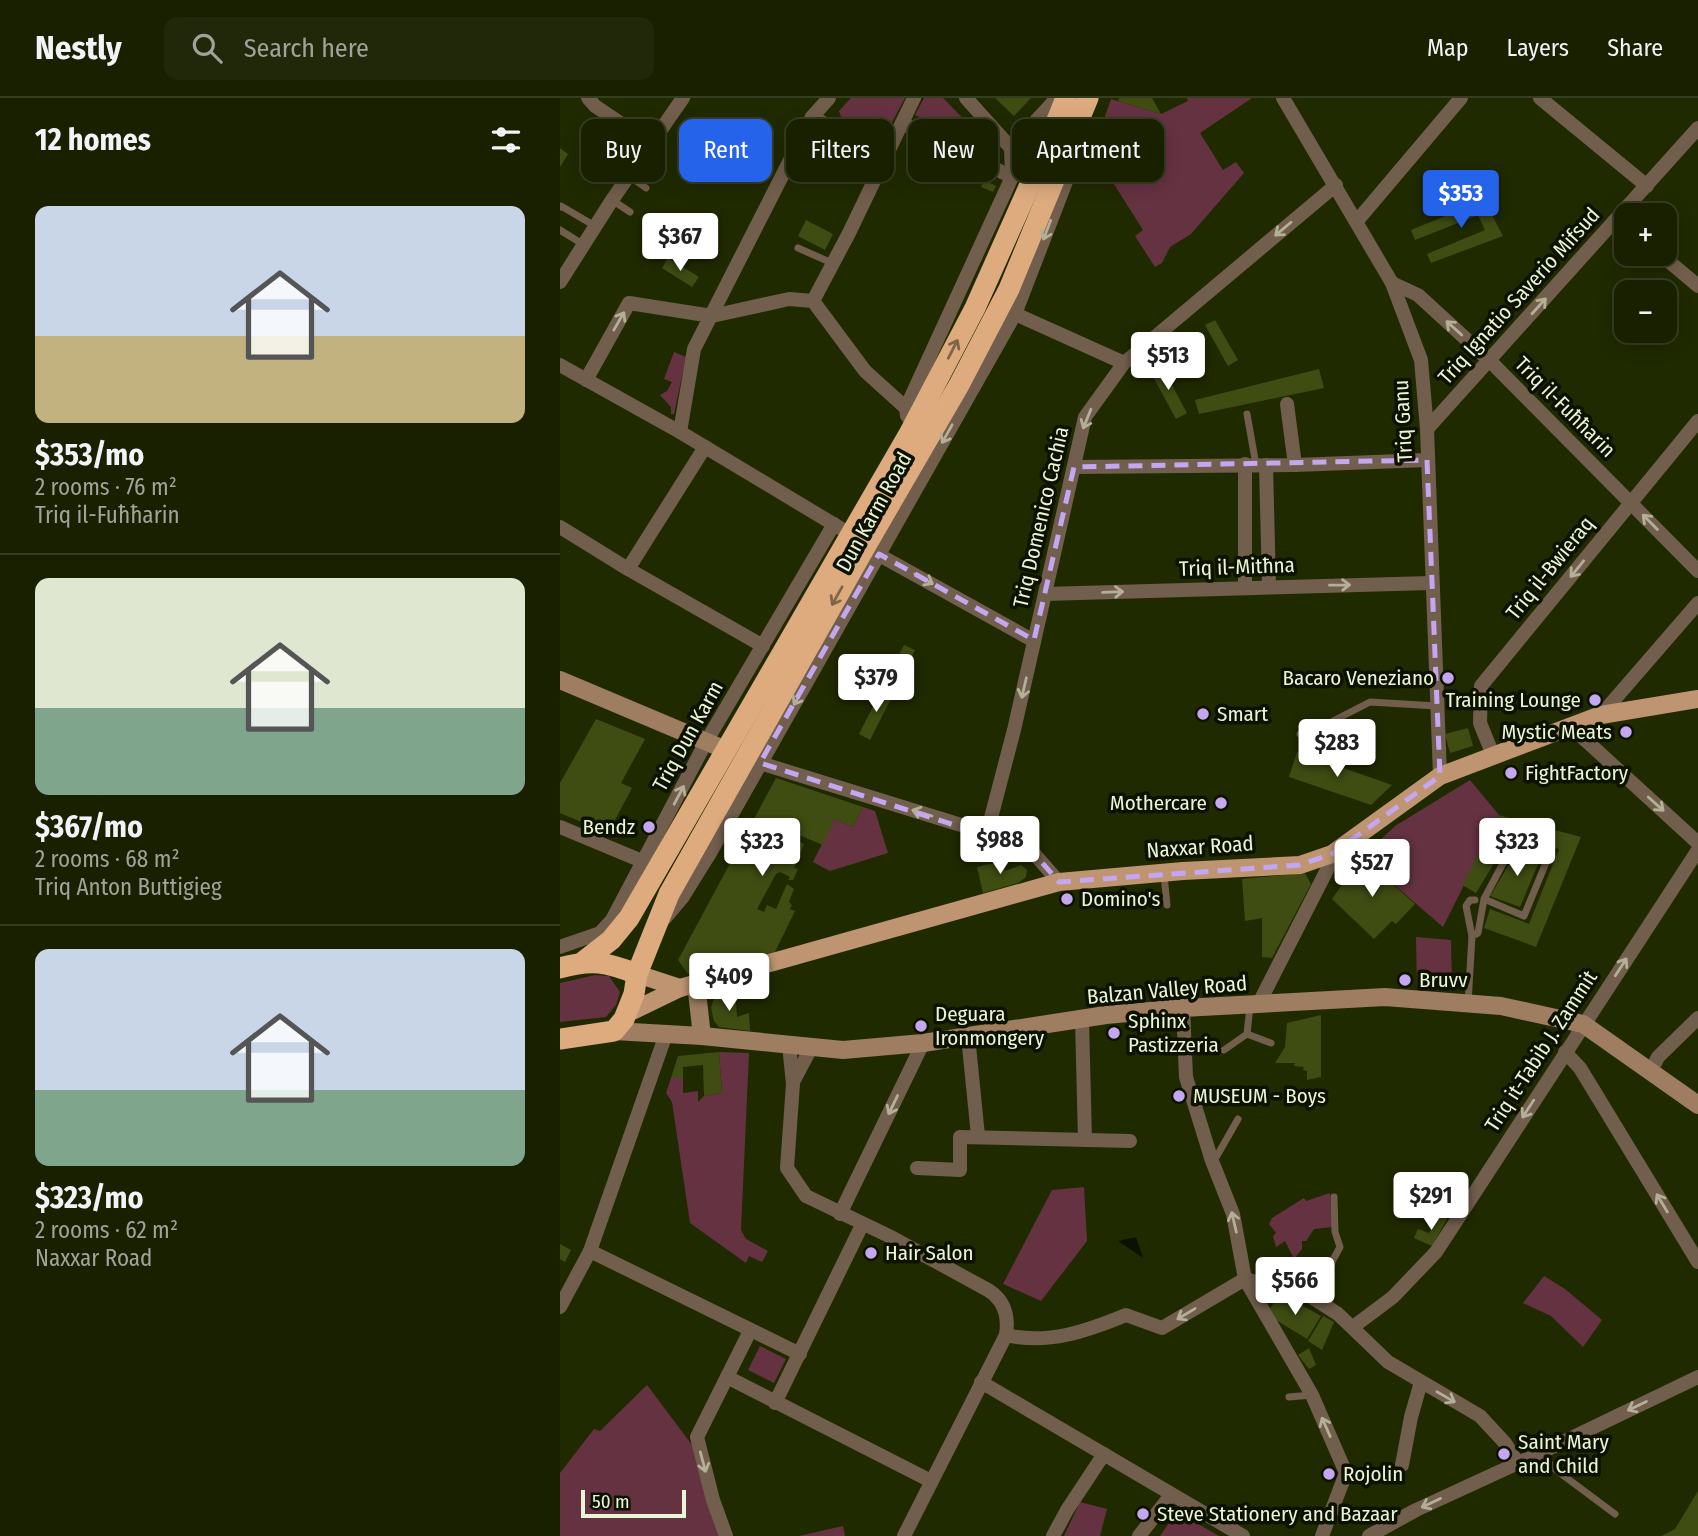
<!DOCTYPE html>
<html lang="en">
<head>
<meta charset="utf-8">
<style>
	body { margin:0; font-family:"Fira Sans Condensed",sans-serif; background:#21280a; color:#f1f3f6; height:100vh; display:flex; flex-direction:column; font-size:26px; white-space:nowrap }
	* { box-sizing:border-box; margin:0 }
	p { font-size:23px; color:#9fa399 }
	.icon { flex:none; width:38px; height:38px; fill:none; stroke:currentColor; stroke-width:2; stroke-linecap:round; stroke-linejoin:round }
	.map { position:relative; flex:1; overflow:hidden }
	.side { display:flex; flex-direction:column; background:#182000; width:560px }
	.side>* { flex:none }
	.hud { position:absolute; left:21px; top:21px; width:665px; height:63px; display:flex; gap:14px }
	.fabs { position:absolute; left:1054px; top:105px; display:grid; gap:14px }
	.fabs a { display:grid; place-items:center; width:63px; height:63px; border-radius:14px; background:#182000; box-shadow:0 4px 18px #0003,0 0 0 2px #363e22; font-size:35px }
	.scale { position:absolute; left:21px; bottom:18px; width:105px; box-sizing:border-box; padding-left:7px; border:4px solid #eaf4d6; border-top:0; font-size:19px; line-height:24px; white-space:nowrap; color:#eaf4d6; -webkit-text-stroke:5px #0c1100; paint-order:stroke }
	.price { position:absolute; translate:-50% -60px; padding:0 16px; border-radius:7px; background:#fff; color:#222; font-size:23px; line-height:46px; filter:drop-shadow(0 2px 4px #0008) }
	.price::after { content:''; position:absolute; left:50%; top:42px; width:21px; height:16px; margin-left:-10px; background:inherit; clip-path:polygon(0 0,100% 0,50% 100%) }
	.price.active { background:#2563eb; color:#fff }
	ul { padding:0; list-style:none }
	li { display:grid; align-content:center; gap:14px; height:371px; padding:0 35px }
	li+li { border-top:2px solid #363e22 }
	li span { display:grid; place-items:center; height:217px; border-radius:14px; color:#555 }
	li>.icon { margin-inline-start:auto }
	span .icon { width:126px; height:126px; fill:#fffc; stroke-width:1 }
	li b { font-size:30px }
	h2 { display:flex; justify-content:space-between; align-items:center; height:84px; padding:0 35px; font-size:30px }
	.pill { padding:0 24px; border-radius:14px; background:#182000; box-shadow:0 4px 18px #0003,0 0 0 2px #363e22; font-size:24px; line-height:63px }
	.pill.active { background:#2563eb; color:#fff }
	header { display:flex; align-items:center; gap:42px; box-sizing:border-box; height:98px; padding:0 35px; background:#182000; border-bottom:2px solid #363e22 }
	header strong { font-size:33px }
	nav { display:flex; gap:38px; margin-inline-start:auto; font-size:24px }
	.search { width:490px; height:63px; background:#21280a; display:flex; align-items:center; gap:18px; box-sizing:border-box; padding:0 24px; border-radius:14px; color:#9fa399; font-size:26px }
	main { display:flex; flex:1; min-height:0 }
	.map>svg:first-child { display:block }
	.green { fill:#653241 }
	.water { fill:#0c1200 }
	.building { fill:#3f4d12 }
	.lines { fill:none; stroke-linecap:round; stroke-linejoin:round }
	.lane { stroke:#725e4c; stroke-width:7 }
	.street { stroke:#725e4c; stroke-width:14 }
	.secondary { stroke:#9e7d61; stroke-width:18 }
	.primary { stroke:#bf9571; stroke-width:18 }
	.highway { stroke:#deab7f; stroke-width:21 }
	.oneway { stroke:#b4b098 }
	.oneway2 { stroke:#806646 }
	.marked { fill:none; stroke:#c4a7f1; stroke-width:5; stroke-dasharray:14 9; stroke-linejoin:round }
	.poi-dot { fill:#c4a7f1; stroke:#0c1100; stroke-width:2.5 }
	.labels { text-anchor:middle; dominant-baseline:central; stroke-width:7; stroke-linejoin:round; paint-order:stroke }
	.street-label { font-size:21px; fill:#eaf4d6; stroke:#0c1100 }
	.poi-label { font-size:21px; fill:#eaf4d6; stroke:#0c1100; text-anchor:start }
</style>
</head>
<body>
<header>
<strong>Nestly</strong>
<div class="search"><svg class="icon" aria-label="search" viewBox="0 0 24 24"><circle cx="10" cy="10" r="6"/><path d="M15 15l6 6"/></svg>Search here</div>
<nav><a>Map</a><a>Layers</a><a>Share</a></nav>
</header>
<main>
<section class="side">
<h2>12 homes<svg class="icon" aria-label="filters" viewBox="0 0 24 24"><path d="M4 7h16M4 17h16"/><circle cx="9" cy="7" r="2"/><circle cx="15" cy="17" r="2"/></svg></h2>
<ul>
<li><span style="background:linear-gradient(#c9d6e8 60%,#c2b280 0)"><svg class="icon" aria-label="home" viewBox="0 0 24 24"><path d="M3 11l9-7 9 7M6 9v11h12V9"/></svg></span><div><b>$353/mo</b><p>2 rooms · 76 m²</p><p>Triq il-Fuħħarin</p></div></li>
<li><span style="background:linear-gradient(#dfe7d0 60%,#7fa58c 0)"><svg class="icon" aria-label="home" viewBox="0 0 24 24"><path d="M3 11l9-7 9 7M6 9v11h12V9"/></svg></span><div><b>$367/mo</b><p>2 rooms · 68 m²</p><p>Triq Anton Buttigieg</p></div></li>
<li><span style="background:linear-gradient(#c9d6e8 65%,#7fa58c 0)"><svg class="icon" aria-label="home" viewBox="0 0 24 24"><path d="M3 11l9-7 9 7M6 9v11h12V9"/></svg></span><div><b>$323/mo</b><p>2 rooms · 62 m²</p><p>Naxxar Road</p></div></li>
</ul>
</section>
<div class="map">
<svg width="1138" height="1438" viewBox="0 0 1138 1438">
	<rect width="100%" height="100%" fill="#202a00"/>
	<!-- green -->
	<g class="green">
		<polygon points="291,0 345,0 331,26 321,36 282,22 279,13"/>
		<polygon points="364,0 383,0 431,49 423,50 355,17"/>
		<polygon points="627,0 692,0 640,35 663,72 676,64 684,75 631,136 610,149 602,165 595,169 575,138 583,132 533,53 551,1 601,16 628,3"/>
		<polygon points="114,254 126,259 114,316 111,316 111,309 100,297 107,293 112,284 104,281"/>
		<polygon points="910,682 939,717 883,829 802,759 835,728"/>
		<polygon points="303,709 315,713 328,755 270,773 253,764 274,721 293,729"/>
		<polygon points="856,839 891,842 892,889 857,890"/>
		<polygon points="35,877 49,878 60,894 56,907 46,919 0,924 0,885"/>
		<polygon points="159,954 189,955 181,1132 186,1141 208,1153 202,1164 189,1158 186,1165 130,1125 112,1004 106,995 111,980 123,980 123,995 138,993 138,1004 144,998 162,995"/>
		<polygon points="524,1089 527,1143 481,1203 443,1186 492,1092"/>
		<polygon points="770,1095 772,1129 754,1131 746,1143 742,1143 742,1151 734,1161 725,1143 716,1149 713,1138 716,1135 709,1126 712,1120 744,1100 746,1103"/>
		<polygon points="984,1178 1005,1191 1042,1222 1023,1249 991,1218 963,1205"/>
		<polygon points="200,1248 226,1261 214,1285 188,1272"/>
		<polygon points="87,1287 132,1347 162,1438 0,1438 0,1375 34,1331 40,1333"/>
		<polygon points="520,1404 547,1411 540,1438 504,1438"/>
		<polygon points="614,1412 659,1438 600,1438 611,1422"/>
		<polygon points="283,1428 285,1438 239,1438"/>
	</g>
	<!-- water -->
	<polygon class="water" points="576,1139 583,1160 558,1143"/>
	<!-- building -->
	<g class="building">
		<polygon points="435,0 471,0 454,18"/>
		<polygon points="559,0 592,0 601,16 558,3"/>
		<polygon points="0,50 8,56 0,69"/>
		<polygon points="424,82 436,88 433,94 421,89"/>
		<polygon points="924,102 943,138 871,165 867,156 925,132 918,117 855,142 851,132"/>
		<polygon points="246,122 273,136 265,152 238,138"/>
		<polygon points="108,160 139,179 132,189 102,170"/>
		<polygon points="655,222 678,262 668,268 645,227"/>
		<polygon points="601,267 627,315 616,321 590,273"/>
		<polygon points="759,271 764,290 639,316 635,302"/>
		<polygon points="344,547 355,552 337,588 326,582"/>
		<polygon points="323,589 334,595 310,642 299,636"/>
		<polygon points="36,621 85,641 61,685 72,690 48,735 0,715 0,685"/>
		<polygon points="908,630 913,648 890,655 885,636"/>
		<polygon points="737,654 772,666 832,687 811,707 729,679"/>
		<polygon points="216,680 303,709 293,729 274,721 263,747 239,737 241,734 221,724 217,733 244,746 234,770 238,771 233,782 228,782 230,779 220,774 216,776 197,811 204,814 207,807 216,811 227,786 234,791 229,804 232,807 230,811 235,813 214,856 202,860 195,857 189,864 181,862 128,876 118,862"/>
		<polygon points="939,717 1021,739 976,849 924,830 930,811 969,826 999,751 953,734 916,795 902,787"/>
		<polygon points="959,750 981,759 960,809 930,798"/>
		<polygon points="802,759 855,806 836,826 832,823 814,841 772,801"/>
		<polygon points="444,763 445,773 461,767 467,772 466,779 458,785 423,795 417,769"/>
		<polygon points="745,775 751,786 712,860 702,859 702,820 685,823 682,781"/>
		<polygon points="175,892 177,919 189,915 190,933 159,929 154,923 151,910 153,903 158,897"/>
		<polygon points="761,917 761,979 747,982 747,973 743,972 744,969 734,968 735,965 715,965 725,949 727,925"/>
		<polygon points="159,954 162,995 144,998 143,967 123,969 123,980 111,980 118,958"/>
		<polygon points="879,1118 887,1121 872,1148 854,1140 858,1131 869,1135"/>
		<polygon points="0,1146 11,1152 5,1164 0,1161"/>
		<polygon points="716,1203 734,1203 761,1218 747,1241 716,1222 710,1210"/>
		<polygon points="763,1218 774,1224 762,1252 748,1243"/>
		<polygon points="749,1250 756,1267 749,1271 738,1257"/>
		<polygon points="1138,1393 1138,1438 1101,1438 1115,1431"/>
	</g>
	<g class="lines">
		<!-- lane -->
		<g class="lane">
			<polyline points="69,78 86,90"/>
			<polyline points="52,102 70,114"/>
			<polyline points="0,109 1,108 35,128"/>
			<polyline points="0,132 24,147"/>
			<polyline points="238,150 272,165"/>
			<polyline points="687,316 696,367"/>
			<polyline points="740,636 768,644 773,623 810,604 877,608"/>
			<polyline points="604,777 607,807"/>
			<polyline points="915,802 910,802 906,808 912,838 918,835 924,801 956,741 990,755 964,818 924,801"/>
			<polyline points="908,905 912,838"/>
			<polyline points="687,936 690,908"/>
			<polyline points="664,952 687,936 711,945"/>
			<polyline points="654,1063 678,1021"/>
			<polyline points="753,1199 780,1149 775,1134 774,1099"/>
			<polyline points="729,1299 752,1297"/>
			<polyline points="982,1354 992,1369 1055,1416"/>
		</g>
		<!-- street -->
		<g class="street">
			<polyline points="28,0 35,8 90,45"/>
			<polyline points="406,0 451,50"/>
			<polyline points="723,0 832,185 861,262 867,331 880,678"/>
			<polyline points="980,0 1087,88"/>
			<polyline points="252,19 326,59"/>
			<polyline points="342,25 452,79"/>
			<polyline points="797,123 901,0"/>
			<polyline points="1100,156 1138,188"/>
			<polyline points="0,184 52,102 123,0"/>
			<polyline points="832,185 858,197 930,263 1138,473"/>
			<polyline points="253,203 289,135 354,0"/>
			<polyline points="455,216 564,265"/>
			<polyline points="0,267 120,334 280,430"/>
			<polyline points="26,282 69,205 152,218 229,201 253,203 305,273 346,310"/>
			<polyline points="727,306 735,367"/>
			<polyline points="347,318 346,310 452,79 451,50 497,0"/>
			<polyline points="867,331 1138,30"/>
			<polyline points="120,334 134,251 252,19 269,0"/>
			<polyline points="685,366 685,490"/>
			<polyline points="706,367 709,488"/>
			<polyline points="514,369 735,367 867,362"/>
			<polyline points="0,429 68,471 203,548"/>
			<polyline points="312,453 474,543"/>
			<polyline points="68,471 145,349"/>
			<polyline points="485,496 871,485"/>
			<polyline points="1041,617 1138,505"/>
			<polyline points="1009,627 1138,745"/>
			<polyline points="933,657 920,625 921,588 1138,323"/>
			<polyline points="200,665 427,735 470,751 499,784"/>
			<polyline points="0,729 82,763"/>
			<polyline points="427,735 454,632 525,319 564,265 776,87"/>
			<polyline points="105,820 122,800 150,755 455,216 524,37"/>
			<polyline points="0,849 40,835 52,822 146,644 274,426"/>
			<polyline points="698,907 769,768 772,756"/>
			<polyline points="623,910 626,979 652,1063 673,1116 685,1181 752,1297 786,1375 762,1438"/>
			<polyline points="522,921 525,1042"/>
			<polyline points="408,938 418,1038"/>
			<path d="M 229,947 L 233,986 L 227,1070 L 246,1098 L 329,1138 L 428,1192 C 444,1202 449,1218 446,1237 L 344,1438"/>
			<polyline points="1005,954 1020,970 1138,1164"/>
			<polyline points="1090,975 1098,959 1138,920"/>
			<polyline points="233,984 251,950"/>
			<polyline points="357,1070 400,1072 400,1039 570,1043"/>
			<polyline points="280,1116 363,945"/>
			<polyline points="30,1153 240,1256"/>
			<polyline points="0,1209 30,1153 106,936"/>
			<polyline points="793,1229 833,1199 876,1154 1138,752"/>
			<path d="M 446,1237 C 488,1247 527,1233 566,1217 L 602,1230 L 685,1181 L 750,1198 L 778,1216 L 828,1264 L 920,1318 L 945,1345 L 958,1365"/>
			<polyline points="167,1279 371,1383"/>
			<polyline points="421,1284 683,1438"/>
			<polyline points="215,1305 302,1127"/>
			<polyline points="842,1367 851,1319 861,1284"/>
			<polyline points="166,1438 153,1402 137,1339 190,1233"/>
			<polyline points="493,1438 507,1412 544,1356"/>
			<polyline points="579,1438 611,1397"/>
			<polyline points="809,1438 856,1412 982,1354 1138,1279"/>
		</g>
		<!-- secondary -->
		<g class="secondary">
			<polyline points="0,582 166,652"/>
			<polyline points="136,885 142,938"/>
			<polyline points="54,933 142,938 283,952 363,945 546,917 623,910 825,899 941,908 1023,926 1138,1007"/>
		</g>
		<!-- primary -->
		<g class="primary">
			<polyline points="77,876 120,890"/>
			<polyline points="66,916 120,890 499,784 623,773 740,767 772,756 880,678 1041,617 1138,601"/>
		</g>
		<!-- highway -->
		<g class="highway">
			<polyline points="24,863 51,842 69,820 349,336 415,210 481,62 506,0"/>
			<path d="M 0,870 C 32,861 46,864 77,876"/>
			<polyline points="0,941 54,933 64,921 74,896 77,876 109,796 305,449 399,287 449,191 528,0"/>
		</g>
	</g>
	<!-- one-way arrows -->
	<defs><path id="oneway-shaft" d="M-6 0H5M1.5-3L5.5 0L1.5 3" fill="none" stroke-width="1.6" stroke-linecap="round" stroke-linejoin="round" transform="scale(1.75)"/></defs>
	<g class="oneway">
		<use href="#oneway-shaft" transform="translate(723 131) rotate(140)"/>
		<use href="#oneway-shaft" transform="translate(487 132) rotate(111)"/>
		<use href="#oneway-shaft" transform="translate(979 208) rotate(-48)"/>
		<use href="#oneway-shaft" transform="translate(59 223) rotate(-60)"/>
		<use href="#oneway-shaft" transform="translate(894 230) rotate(-138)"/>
		<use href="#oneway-shaft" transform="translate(527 321) rotate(112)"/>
		<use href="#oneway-shaft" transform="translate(387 336) rotate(119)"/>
		<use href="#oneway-shaft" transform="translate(1090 424) rotate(-135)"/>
		<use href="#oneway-shaft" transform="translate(1017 471) rotate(129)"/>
		<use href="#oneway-shaft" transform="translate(364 481) rotate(29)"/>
		<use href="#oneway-shaft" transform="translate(780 487) rotate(-1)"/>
		<use href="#oneway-shaft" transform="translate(553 494) rotate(-2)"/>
		<use href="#oneway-shaft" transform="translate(464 590) rotate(103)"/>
		<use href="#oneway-shaft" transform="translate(239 598) rotate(120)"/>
		<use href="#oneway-shaft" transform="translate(119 697) rotate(-62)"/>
		<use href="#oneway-shaft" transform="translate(1096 706) rotate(42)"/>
		<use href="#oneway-shaft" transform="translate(362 715) rotate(-163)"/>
		<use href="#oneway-shaft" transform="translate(1061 869) rotate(-57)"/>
		<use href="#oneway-shaft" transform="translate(333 1007) rotate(116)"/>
		<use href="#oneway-shaft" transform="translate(968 1011) rotate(123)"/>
		<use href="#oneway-shaft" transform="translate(1102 1105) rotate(-121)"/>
		<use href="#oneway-shaft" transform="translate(674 1124) rotate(-103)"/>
		<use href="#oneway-shaft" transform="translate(626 1216) rotate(149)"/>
		<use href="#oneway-shaft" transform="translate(886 1299) rotate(30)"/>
		<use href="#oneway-shaft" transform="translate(1077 1308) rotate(154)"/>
		<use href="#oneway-shaft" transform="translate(766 1329) rotate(-114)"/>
		<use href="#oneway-shaft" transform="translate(143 1364) rotate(75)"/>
		<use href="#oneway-shaft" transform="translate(871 1405) rotate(155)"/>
	</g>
	<g class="oneway2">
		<use href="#oneway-shaft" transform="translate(393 251) rotate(-63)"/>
		<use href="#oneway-shaft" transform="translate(277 498) rotate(119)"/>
	</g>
	<!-- marked area -->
	<path class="marked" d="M 867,362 L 880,678 L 772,756 L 740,767 L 499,784 L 470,751 L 200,665 L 319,456 L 474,542 L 514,369 Z"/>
	<!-- markers -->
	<g class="poi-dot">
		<circle cx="888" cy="580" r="7"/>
		<circle cx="1035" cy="602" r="7"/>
		<circle cx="643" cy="616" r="7"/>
		<circle cx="1066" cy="634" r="7"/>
		<circle cx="951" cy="675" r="7"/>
		<circle cx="661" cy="705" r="7"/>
		<circle cx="89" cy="729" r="7"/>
		<circle cx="507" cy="801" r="7"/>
		<circle cx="845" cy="882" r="7"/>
		<circle cx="361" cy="928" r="7"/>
		<circle cx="554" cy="935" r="7"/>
		<circle cx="619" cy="998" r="7"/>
		<circle cx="311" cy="1155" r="7"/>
		<circle cx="944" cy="1356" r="7"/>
		<circle cx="769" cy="1376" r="7"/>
		<circle cx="583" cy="1416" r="7"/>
	</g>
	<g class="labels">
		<!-- street labels -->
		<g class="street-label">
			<text transform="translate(959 198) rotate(-48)">Triq Ignatio Saverio Mifsud</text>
			<text transform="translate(1005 309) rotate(45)">Triq il-Fuħħarin</text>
			<text transform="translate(843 323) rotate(-93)">Triq Ganu</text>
			<text transform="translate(314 414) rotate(-61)">Dun Karm Road</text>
			<text transform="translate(481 419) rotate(-77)">Triq Domenico Cachia</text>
			<text transform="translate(677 469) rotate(-2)">Triq il-Mitħna</text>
			<text transform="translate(990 470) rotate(-51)">Triq il-Bwieraq</text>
			<text transform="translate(128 638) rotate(-61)">Triq Dun Karm</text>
			<text transform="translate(640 749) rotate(-4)">Naxxar Road</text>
			<text transform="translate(607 892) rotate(-5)">Balzan Valley Road</text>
			<text transform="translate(981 953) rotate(-57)">Triq it-Tabib J. Zammit</text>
		</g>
		<!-- poi labels -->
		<g class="poi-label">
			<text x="874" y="580" text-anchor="end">Bacaro Veneziano</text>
			<text x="1021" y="602" text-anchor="end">Training Lounge</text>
			<text x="657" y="616">Smart</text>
			<text x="1052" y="634" text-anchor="end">Mystic Meats</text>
			<text x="965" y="675">FightFactory</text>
			<text x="647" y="705" text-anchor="end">Mothercare</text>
			<text x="75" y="729" text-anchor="end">Bendz</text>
			<text x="521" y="801">Domino's</text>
			<text x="859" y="882">Bruvv</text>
			<text x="375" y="916">Deguara<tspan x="375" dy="24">Ironmongery</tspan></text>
			<text x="568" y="923">Sphinx<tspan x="568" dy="24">Pastizzeria</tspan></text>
			<text x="633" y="998">MUSEUM - Boys</text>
			<text x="325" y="1155">Hair Salon</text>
			<text x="958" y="1344">Saint Mary<tspan x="958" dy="24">and Child</tspan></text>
			<text x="783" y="1376">Rojolin</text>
			<text x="597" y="1416">Steve Stationery and Bazaar</text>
		</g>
	</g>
</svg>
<div class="fabs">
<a>+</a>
<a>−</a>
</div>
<div class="scale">50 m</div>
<b class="price active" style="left:901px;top:132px">$353</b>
<b class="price" style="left:120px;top:175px">$367</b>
<b class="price" style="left:608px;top:294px">$513</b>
<b class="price" style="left:316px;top:616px">$379</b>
<b class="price" style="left:777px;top:681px">$283</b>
<b class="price" style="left:440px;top:778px">$988</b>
<b class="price" style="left:202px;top:780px">$323</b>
<b class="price" style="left:957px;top:780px">$323</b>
<b class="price" style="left:812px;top:801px">$527</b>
<b class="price" style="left:169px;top:915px">$409</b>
<b class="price" style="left:871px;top:1134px">$291</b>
<b class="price" style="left:735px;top:1219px">$566</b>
<div class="hud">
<a class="pill">Buy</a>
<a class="pill active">Rent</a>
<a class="pill">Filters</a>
<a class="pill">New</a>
<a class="pill">Apartment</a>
</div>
</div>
</main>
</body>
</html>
